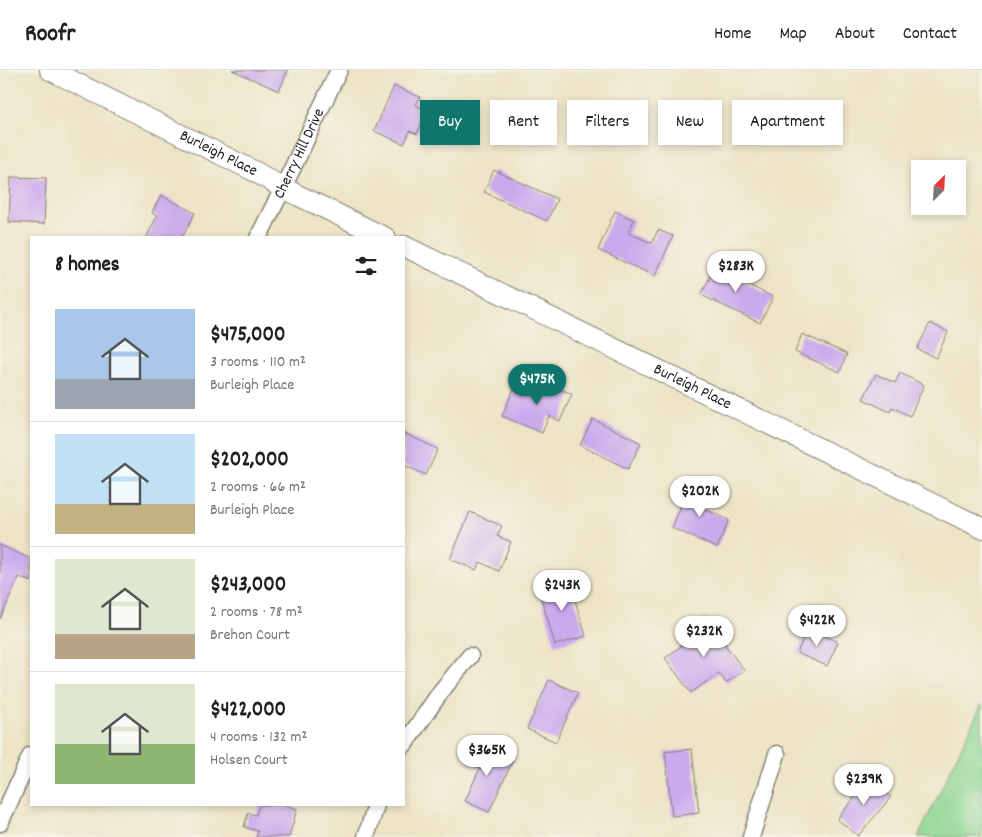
<!DOCTYPE html>
<html lang="en">
<head>
<meta charset="utf-8">
<style>
	body { margin:0; font-family:Dekko,sans-serif; background:#f6f6f6; color:#202124; height:100vh; display:flex; flex-direction:column; font-size:19px; white-space:nowrap }
	* { box-sizing:border-box; margin:0 }
	p { font-size:16px; color:#757577 }
	.icon { flex:none; width:28px; height:28px; fill:none; stroke:currentColor; stroke-width:2; stroke-linecap:round; stroke-linejoin:round }
	.map { position:relative; flex:1; overflow:hidden }
	.side { position:absolute; left:30px; top:166px; width:375px; height:570px; display:flex; flex-direction:column; background:#fff; border-radius:0px; box-shadow:0 2px 8px #0003 }
	.side>* { flex:none }
	.hud { position:absolute; left:420px; top:30px; width:475px; height:45px; display:flex; gap:10px }
	.needle { width:32px; rotate:24deg }
	.fabs { position:absolute; left:911px; top:90px; display:grid; gap:10px }
	.fabs a { display:grid; place-items:center; width:55px; height:55px; border-radius:0px; background:#fff; box-shadow:0 2px 8px #0003; font-size:25px }
	.price { position:absolute; translate:-50% -42px; padding:0 11px; border-radius:18px; background:#fff; color:#222; font-size:16px; line-height:32px; filter:drop-shadow(0 1px 2px #0008) }
	.price::after { content:''; position:absolute; left:50%; top:30px; width:15px; height:11px; margin-left:-8px; background:inherit; clip-path:polygon(0 0,100% 0,50% 100%) }
	.price.on { background:#0f766e; color:#fff }
	ul { padding:0; list-style:none }
	li { display:flex; align-items:center; gap:15px; height:125px; padding:0 25px }
	li+li { border-top:1px solid #e0e0e0 }
	li span { display:grid; place-items:center; flex:none; width:140px; height:100px; border-radius:0px; color:#555 }
	li>.icon { margin-inline-start:auto }
	span .icon { width:60px; height:60px; fill:#fffc; stroke-width:1 }
	li b { font-size:21px }
	h2 { display:flex; justify-content:space-between; align-items:center; height:60px; padding:0 25px; font-size:21px }
	.tag { padding:0 18px; border-radius:0px; background:#fff; box-shadow:0 2px 8px #0003; font-size:18px; line-height:45px }
	.tag.on { background:#0f766e; color:#fff }
	header { display:flex; align-items:center; gap:30px; box-sizing:border-box; height:70px; padding:0 25px; background:#fff; border-bottom:1px solid #e0e0e0 }
	header strong { font-size:24px }
	nav { display:flex; gap:28px; margin-inline-start:auto; font-size:18px }
	.map>svg:first-child { display:block }
	.green { fill:#8cd692; stroke:#547957 }
	.building { fill:#caa9ed }
	.lines { fill:none; stroke-linecap:round; stroke-linejoin:round }
	.minor-casing { stroke:#848071; stroke-width:19 }
	.tertiary-casing { stroke:#848071; stroke-width:22 }
	.minor { stroke:#fff; stroke-width:16 }
	.tertiary { stroke:#fff; stroke-width:20 }
	.labels { text-anchor:middle; dominant-baseline:central; stroke-width:5; stroke-linejoin:round; paint-order:stroke }
	.street-label { font-size:16px; fill:#1c1c1c; stroke:#f7f3e8 }
</style>
</head>
<body>
<header>
<strong>Roofr</strong>
<nav><a>Home</a><a>Map</a><a>About</a><a>Contact</a></nav>
</header>
<div class="map">
<svg width="982" height="767" viewBox="0 0 982 767">
	<rect width="100%" height="100%" fill="#f7f3e8"/>
	<filter id="ink" filterUnits="userSpaceOnUse"><feTurbulence type="fractalNoise" baseFrequency=".02" numOctaves="2"/><feDisplacementMap in="SourceGraphic" scale="10" xChannelSelector="R" yChannelSelector="G"/><feConvolveMatrix kernelMatrix="1 2 1 2 8 2 1 2 1" color-interpolation-filters="sRGB"/></filter>
	<filter id="wash" filterUnits="userSpaceOnUse"><feTurbulence type="fractalNoise" baseFrequency=".0096" numOctaves="4" result="noise"/><feDisplacementMap in="SourceGraphic" scale="20" xChannelSelector="R" yChannelSelector="G"/><feGaussianBlur stdDeviation="1.12" result="paint"/><feColorMatrix in="noise" values="0 0 0 0 0 0 0 0 0 0 0 0 0 0 0 0 0 1.4 0 .05"/><feComposite in="paint" operator="in"/></filter>
	<g filter="url(#wash)">
		<rect width="100%" height="100%" fill="#ede4c6"/>
		<!-- green -->
		<polygon class="green" points="982,634 982,767 918,767"/>
		<g id="blocks">
			<!-- building -->
			<g class="building">
				<polygon points="232,0 288,0 279,21"/>
				<polygon points="394,16 420,27 416,35 427,41 417,64 410,61 404,74 374,61"/>
				<polygon points="494,100 557,129 547,151 484,122"/>
				<polygon points="11,107 46,108 44,154 9,152"/>
				<polygon points="161,125 195,143 182,168 146,168 157,146 152,143"/>
				<polygon points="615,141 634,150 628,163 652,173 658,160 673,166 655,206 598,180"/>
				<polygon points="719,189 739,199 734,208 773,227 760,253 701,225"/>
				<polygon points="930,253 948,262 936,288 917,279"/>
				<polygon points="802,264 847,284 840,302 795,282"/>
				<polygon points="900,303 924,315 910,346 892,337 890,342 863,329 876,304 895,313"/>
				<polygon points="543,312 572,324 560,351 549,346 542,363 502,346 515,316 537,325"/>
				<polygon points="593,349 641,373 628,399 580,375"/>
				<polygon points="404,363 438,379 426,405 404,395"/>
				<polygon points="691,412 708,419 700,437 729,450 717,478 672,458"/>
				<polygon points="470,442 502,456 497,466 511,472 499,501 480,492 476,500 450,489"/>
				<polygon points="0,475 31,489 31,512 19,507 0,549"/>
				<polygon points="568,508 586,566 555,575 538,517"/>
				<polygon points="705,548 744,600 726,613 719,603 691,623 665,588 695,566 690,559"/>
				<polygon points="808,558 838,572 827,596 797,583"/>
				<polygon points="549,610 578,623 556,672 527,659"/>
				<polygon points="477,674 513,690 489,742 465,731 480,698 469,693"/>
				<polygon points="692,679 699,743 672,746 665,682"/>
				<polygon points="865,707 891,727 858,766 837,749 856,726 852,723"/>
				<polygon points="259,735 283,735 297,739 289,767 256,767 258,761 244,757 248,743 256,745"/>
			</g>
		</g>
	</g>
	<g filter="url(#ink)">
		<use href="#blocks" fill-opacity="0" stroke="#848071" stroke-width="1"/>
		<g class="lines">
			<!-- minor casing -->
			<g class="minor-casing">
				<g id="minor">
					<path id="s1" d="M 258,168 L 283,118 L 339,0"/>
					<polyline points="404,675 442,620 470,586"/>
					<polyline points="0,753 31,685"/>
					<polyline points="366,767 376,735"/>
					<polyline points="751,767 777,684"/>
				</g>
			</g>
			<!-- tertiary casing -->
			<g class="tertiary-casing">
				<g id="tertiary">
					<path id="s2" d="M 50,0 L 254,101 L 283,118 L 386,168"/>
					<path id="s3" d="M 404,176 L 982,458"/>
				</g>
			</g>
			<!-- minor -->
			<use href="#minor" class="minor"/>
			<!-- tertiary -->
			<use href="#tertiary" class="tertiary"/>
		</g>
	</g>
	<g class="labels">
		<!-- street labels -->
		<g class="street-label">
			<text stroke="none"><textPath href="#s2" startOffset="188">Burleigh Place</textPath></text>
			<text stroke="none"><textPath href="#s1" startOffset="94">Cherry Hill Drive</textPath></text>
			<text stroke="none"><textPath href="#s3" startOffset="321">Burleigh Place</textPath></text>
		</g>
	</g>
</svg>
<div class="fabs">
<a><svg class="needle" viewBox="-14 -14 28 28"><path d="M0-13l5 13h-10z" fill="#e53935"/><path d="M0 13l5-13h-10z" fill="#757577"/></svg></a>
</div>
<b class="price" style="left:736px;top:223px">$283K</b>
<b class="price on" style="left:537px;top:336px">$475K</b>
<b class="price" style="left:700px;top:448px">$202K</b>
<b class="price" style="left:562px;top:542px">$243K</b>
<b class="price" style="left:817px;top:577px">$422K</b>
<b class="price" style="left:704px;top:588px">$232K</b>
<b class="price" style="left:487px;top:707px">$365K</b>
<b class="price" style="left:864px;top:736px">$239K</b>
<div class="hud">
<a class="tag on">Buy</a>
<a class="tag">Rent</a>
<a class="tag">Filters</a>
<a class="tag">New</a>
<a class="tag">Apartment</a>
</div>
<section class="side">
<h2>8 homes<svg class="icon" aria-label="filters" viewBox="0 0 24 24"><path d="M4 7h16M4 17h16"/><circle cx="9" cy="7" r="2"/><circle cx="15" cy="17" r="2"/></svg></h2>
<ul>
<li><span style="background:linear-gradient(#a9c7e8 70%,#9aa5b1 0)"><svg class="icon" aria-label="home" viewBox="0 0 24 24"><path d="M3 11l9-7 9 7M6 9v11h12V9"/></svg></span><div><b>$475,000</b><p>3 rooms · 110 m²</p><p>Burleigh Place</p></div></li>
<li><span style="background:linear-gradient(#bfe0f5 70%,#c2b280 0)"><svg class="icon" aria-label="home" viewBox="0 0 24 24"><path d="M3 11l9-7 9 7M6 9v11h12V9"/></svg></span><div><b>$202,000</b><p>2 rooms · 66 m²</p><p>Burleigh Place</p></div></li>
<li><span style="background:linear-gradient(#dfe7d0 75%,#b9a48a 0)"><svg class="icon" aria-label="home" viewBox="0 0 24 24"><path d="M3 11l9-7 9 7M6 9v11h12V9"/></svg></span><div><b>$243,000</b><p>2 rooms · 78 m²</p><p>Brehon Court</p></div></li>
<li><span style="background:linear-gradient(#dfe7d0 60%,#8fb573 0)"><svg class="icon" aria-label="home" viewBox="0 0 24 24"><path d="M3 11l9-7 9 7M6 9v11h12V9"/></svg></span><div><b>$422,000</b><p>4 rooms · 132 m²</p><p>Holsen Court</p></div></li>
</ul>
</section>
</div>
</body>
</html>
